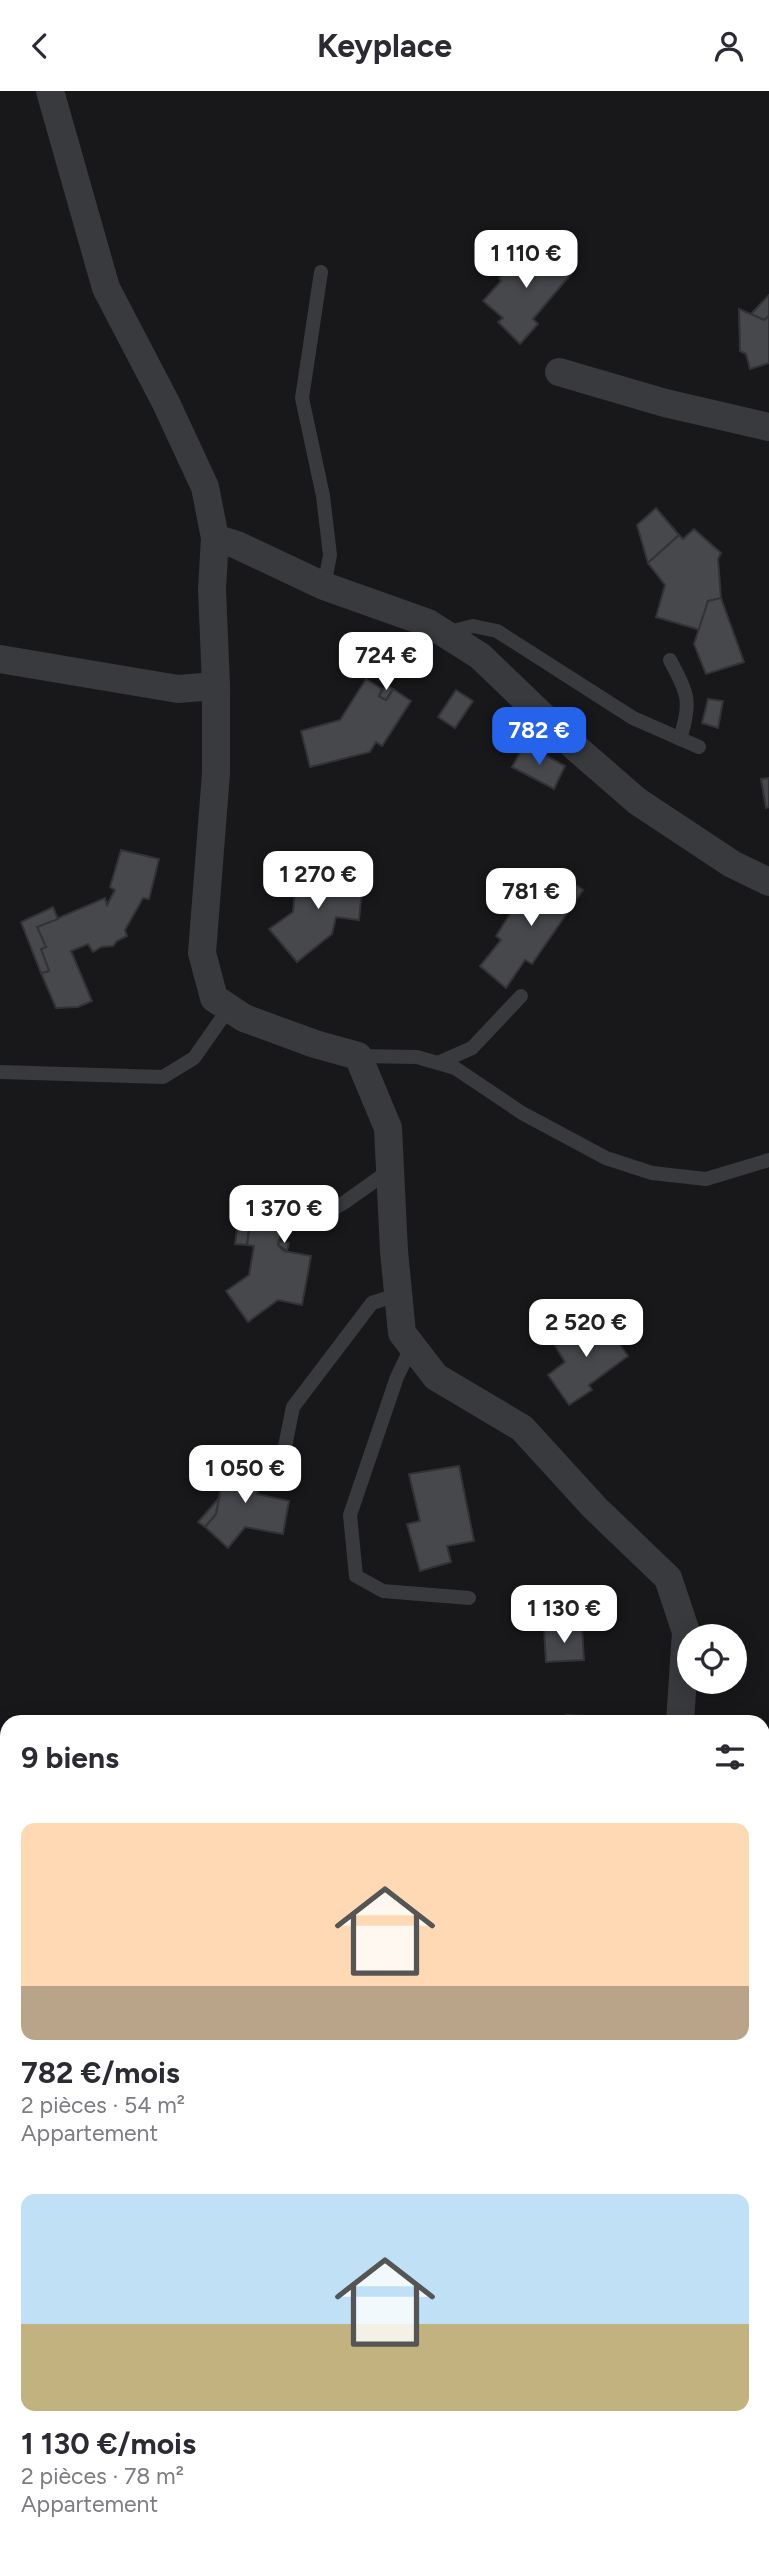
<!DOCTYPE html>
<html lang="fr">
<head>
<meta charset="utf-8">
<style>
	body { margin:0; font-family:Figtree,sans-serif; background:#f7f7f7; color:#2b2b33; height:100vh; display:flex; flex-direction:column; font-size:26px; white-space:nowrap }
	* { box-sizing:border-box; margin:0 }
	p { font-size:23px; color:#7c7c81 }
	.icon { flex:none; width:38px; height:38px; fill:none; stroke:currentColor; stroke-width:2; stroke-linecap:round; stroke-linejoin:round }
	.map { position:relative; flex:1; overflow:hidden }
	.details { position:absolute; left:0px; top:1624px; width:770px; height:840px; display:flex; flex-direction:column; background:#fff; border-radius:21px 21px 0 0; box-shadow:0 4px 18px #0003 }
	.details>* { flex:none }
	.tools { position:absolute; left:677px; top:1533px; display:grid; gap:14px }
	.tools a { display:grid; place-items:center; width:70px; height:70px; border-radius:50%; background:#fff; box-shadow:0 4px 18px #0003; font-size:35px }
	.price { position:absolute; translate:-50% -60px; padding:0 16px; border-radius:14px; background:#fff; color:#222; font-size:23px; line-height:46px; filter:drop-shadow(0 2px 4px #0008) }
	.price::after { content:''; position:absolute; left:50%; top:42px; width:21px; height:16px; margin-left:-10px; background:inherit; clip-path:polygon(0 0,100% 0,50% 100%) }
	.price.active { background:#2563eb; color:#fff }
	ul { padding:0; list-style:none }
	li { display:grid; align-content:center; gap:14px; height:371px; padding:0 21px }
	li span { display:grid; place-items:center; height:217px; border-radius:14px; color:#555 }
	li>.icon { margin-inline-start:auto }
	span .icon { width:126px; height:126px; fill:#fffc; stroke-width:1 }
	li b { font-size:30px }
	h2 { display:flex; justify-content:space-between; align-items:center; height:84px; padding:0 21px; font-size:30px }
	header { display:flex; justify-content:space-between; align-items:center; height:91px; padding:0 21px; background:#fff; font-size:32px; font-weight:700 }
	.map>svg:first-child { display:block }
	.building { fill:#47484c; stroke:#333236; stroke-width:2 }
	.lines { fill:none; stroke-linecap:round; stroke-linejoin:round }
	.service { stroke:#393a3e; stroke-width:14 }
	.minor { stroke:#393a3e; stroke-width:28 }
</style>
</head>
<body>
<header><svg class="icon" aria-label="back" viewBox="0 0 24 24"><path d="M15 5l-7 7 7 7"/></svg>Keyplace<svg class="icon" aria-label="person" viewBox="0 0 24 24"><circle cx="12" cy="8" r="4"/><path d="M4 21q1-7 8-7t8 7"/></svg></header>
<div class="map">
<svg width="769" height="2464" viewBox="0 0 769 2464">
	<rect width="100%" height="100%" fill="#18181a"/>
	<!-- building -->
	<g class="building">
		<polygon points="533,148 571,183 533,228 538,233 520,253 498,231 503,227 483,210 501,190 499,187"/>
		<polygon points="769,204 769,225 764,229 751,223"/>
		<polygon points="739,218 764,229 769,225 769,272 750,278 746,263 740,260"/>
		<polygon points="656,417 679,444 648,472 637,434"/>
		<polygon points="694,438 721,462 718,468 721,507 708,510 700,539 656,526 665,494 648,472 679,444 683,448"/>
		<polygon points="721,507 744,571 706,583 694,553 708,510"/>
		<polygon points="366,588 382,598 379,605 386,609 393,598 411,610 382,655 376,651 370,661 310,676 301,640 340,629"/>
		<polygon points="386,594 393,598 386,609 379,605"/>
		<polygon points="456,599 473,610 455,637 438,626"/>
		<polygon points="708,608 723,610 718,637 702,632"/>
		<polygon points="525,653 565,675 554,698 512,676"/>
		<polygon points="769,687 769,716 766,717 761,688"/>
		<polygon points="121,759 159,768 149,808 143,807 125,839 127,845 117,850 113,855 101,856 93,861 88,853 71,860 92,910 78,916 56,917 41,882 49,880 41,858 46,856 37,836 105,807 107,814 115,799 110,796"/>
		<polygon points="555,778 583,799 532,873 525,869 506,897 480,875 501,849 496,845 515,815 521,820"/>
		<polygon points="297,779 363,788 359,829 336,826 332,843 297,871 269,838 293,821"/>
		<polygon points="53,816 58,828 37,836 46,856 41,858 49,880 41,882 21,831"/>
		<polygon points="239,1124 251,1126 247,1154 235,1153"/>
		<polygon points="251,1126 277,1130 282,1137 278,1154 284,1160 311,1165 302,1214 278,1209 248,1231 226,1200 249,1184 254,1155 247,1154"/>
		<polygon points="280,1150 289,1152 287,1160 278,1154"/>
		<polygon points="598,1222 628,1265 589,1294 592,1299 569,1314 548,1284 565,1271 555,1255"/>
		<polygon points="226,1368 262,1375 257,1403 289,1410 283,1443 245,1436 228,1457 205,1436 216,1423"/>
		<polygon points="459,1375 474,1450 447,1455 451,1471 420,1480 407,1433 420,1430 409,1383"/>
		<polygon points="219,1407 216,1423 205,1436 198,1431"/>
		<polygon points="582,1536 584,1569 546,1571 544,1538"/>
		<polygon points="566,1624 587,1625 587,1631 566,1631"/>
		<rect x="606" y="1629" width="21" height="2"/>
	</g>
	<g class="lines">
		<!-- service -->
		<g class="service">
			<polyline points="321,181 302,307 323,405 330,464 324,495"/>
			<polyline points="445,542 473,535 497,540 633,627 699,656"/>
			<path d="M 670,569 C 688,604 692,609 680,648"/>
			<polyline points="358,965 417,966 455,977 522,1022 606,1067 652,1082 706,1088 769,1069"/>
			<polyline points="438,972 472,957 521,905"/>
			<polyline points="0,981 163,986 194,967 229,917"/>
			<polyline points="310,1132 345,1111 390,1079"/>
			<polyline points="412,1255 397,1286 350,1424 356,1485 383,1500 469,1507"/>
			<polyline points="278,1390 293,1316 372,1212 399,1203"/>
		</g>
		<!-- minor -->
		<g class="minor">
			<polyline points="50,0 106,197 166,312 205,396 215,447 212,498 216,595 216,682 202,862 214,907 244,927 315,953 358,965 388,1037 394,1160 402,1242 436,1286 522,1337 595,1417 668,1487 686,1541 680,1631"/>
			<polyline points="559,281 665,312 769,336"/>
			<polyline points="215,447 237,454 324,495 428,532 480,565 576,657 637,710 732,773 769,791"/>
			<polyline points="0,568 178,598 216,595"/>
			<polyline points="763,1894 769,1910"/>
		</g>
	</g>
</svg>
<div class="tools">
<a><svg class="icon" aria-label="locate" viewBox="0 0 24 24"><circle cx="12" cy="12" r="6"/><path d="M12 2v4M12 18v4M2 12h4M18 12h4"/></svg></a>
</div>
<b class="price" style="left:526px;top:199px">1 110 €</b>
<b class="price" style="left:386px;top:601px">724 €</b>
<b class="price active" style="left:539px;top:676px">782 €</b>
<b class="price" style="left:318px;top:820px">1 270 €</b>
<b class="price" style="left:531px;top:837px">781 €</b>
<b class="price" style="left:284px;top:1154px">1 370 €</b>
<b class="price" style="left:586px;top:1268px">2 520 €</b>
<b class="price" style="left:245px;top:1414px">1 050 €</b>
<b class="price" style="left:564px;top:1554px">1 130 €</b>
<section class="details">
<h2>9 biens<svg class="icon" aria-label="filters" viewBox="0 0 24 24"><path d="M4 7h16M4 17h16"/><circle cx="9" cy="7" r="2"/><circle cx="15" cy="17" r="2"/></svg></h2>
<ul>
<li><span style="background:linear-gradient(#ffd9b3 75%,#b9a48a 0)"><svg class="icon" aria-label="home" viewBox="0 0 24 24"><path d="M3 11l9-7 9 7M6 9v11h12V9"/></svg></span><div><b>782 €/mois</b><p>2 pièces · 54 m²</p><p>Appartement</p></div></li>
<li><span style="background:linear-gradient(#bfe0f5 60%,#c2b280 0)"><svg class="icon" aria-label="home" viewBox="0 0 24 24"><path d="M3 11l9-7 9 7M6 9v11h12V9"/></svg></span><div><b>1 130 €/mois</b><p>2 pièces · 78 m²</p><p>Appartement</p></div></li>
</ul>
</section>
</div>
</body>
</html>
